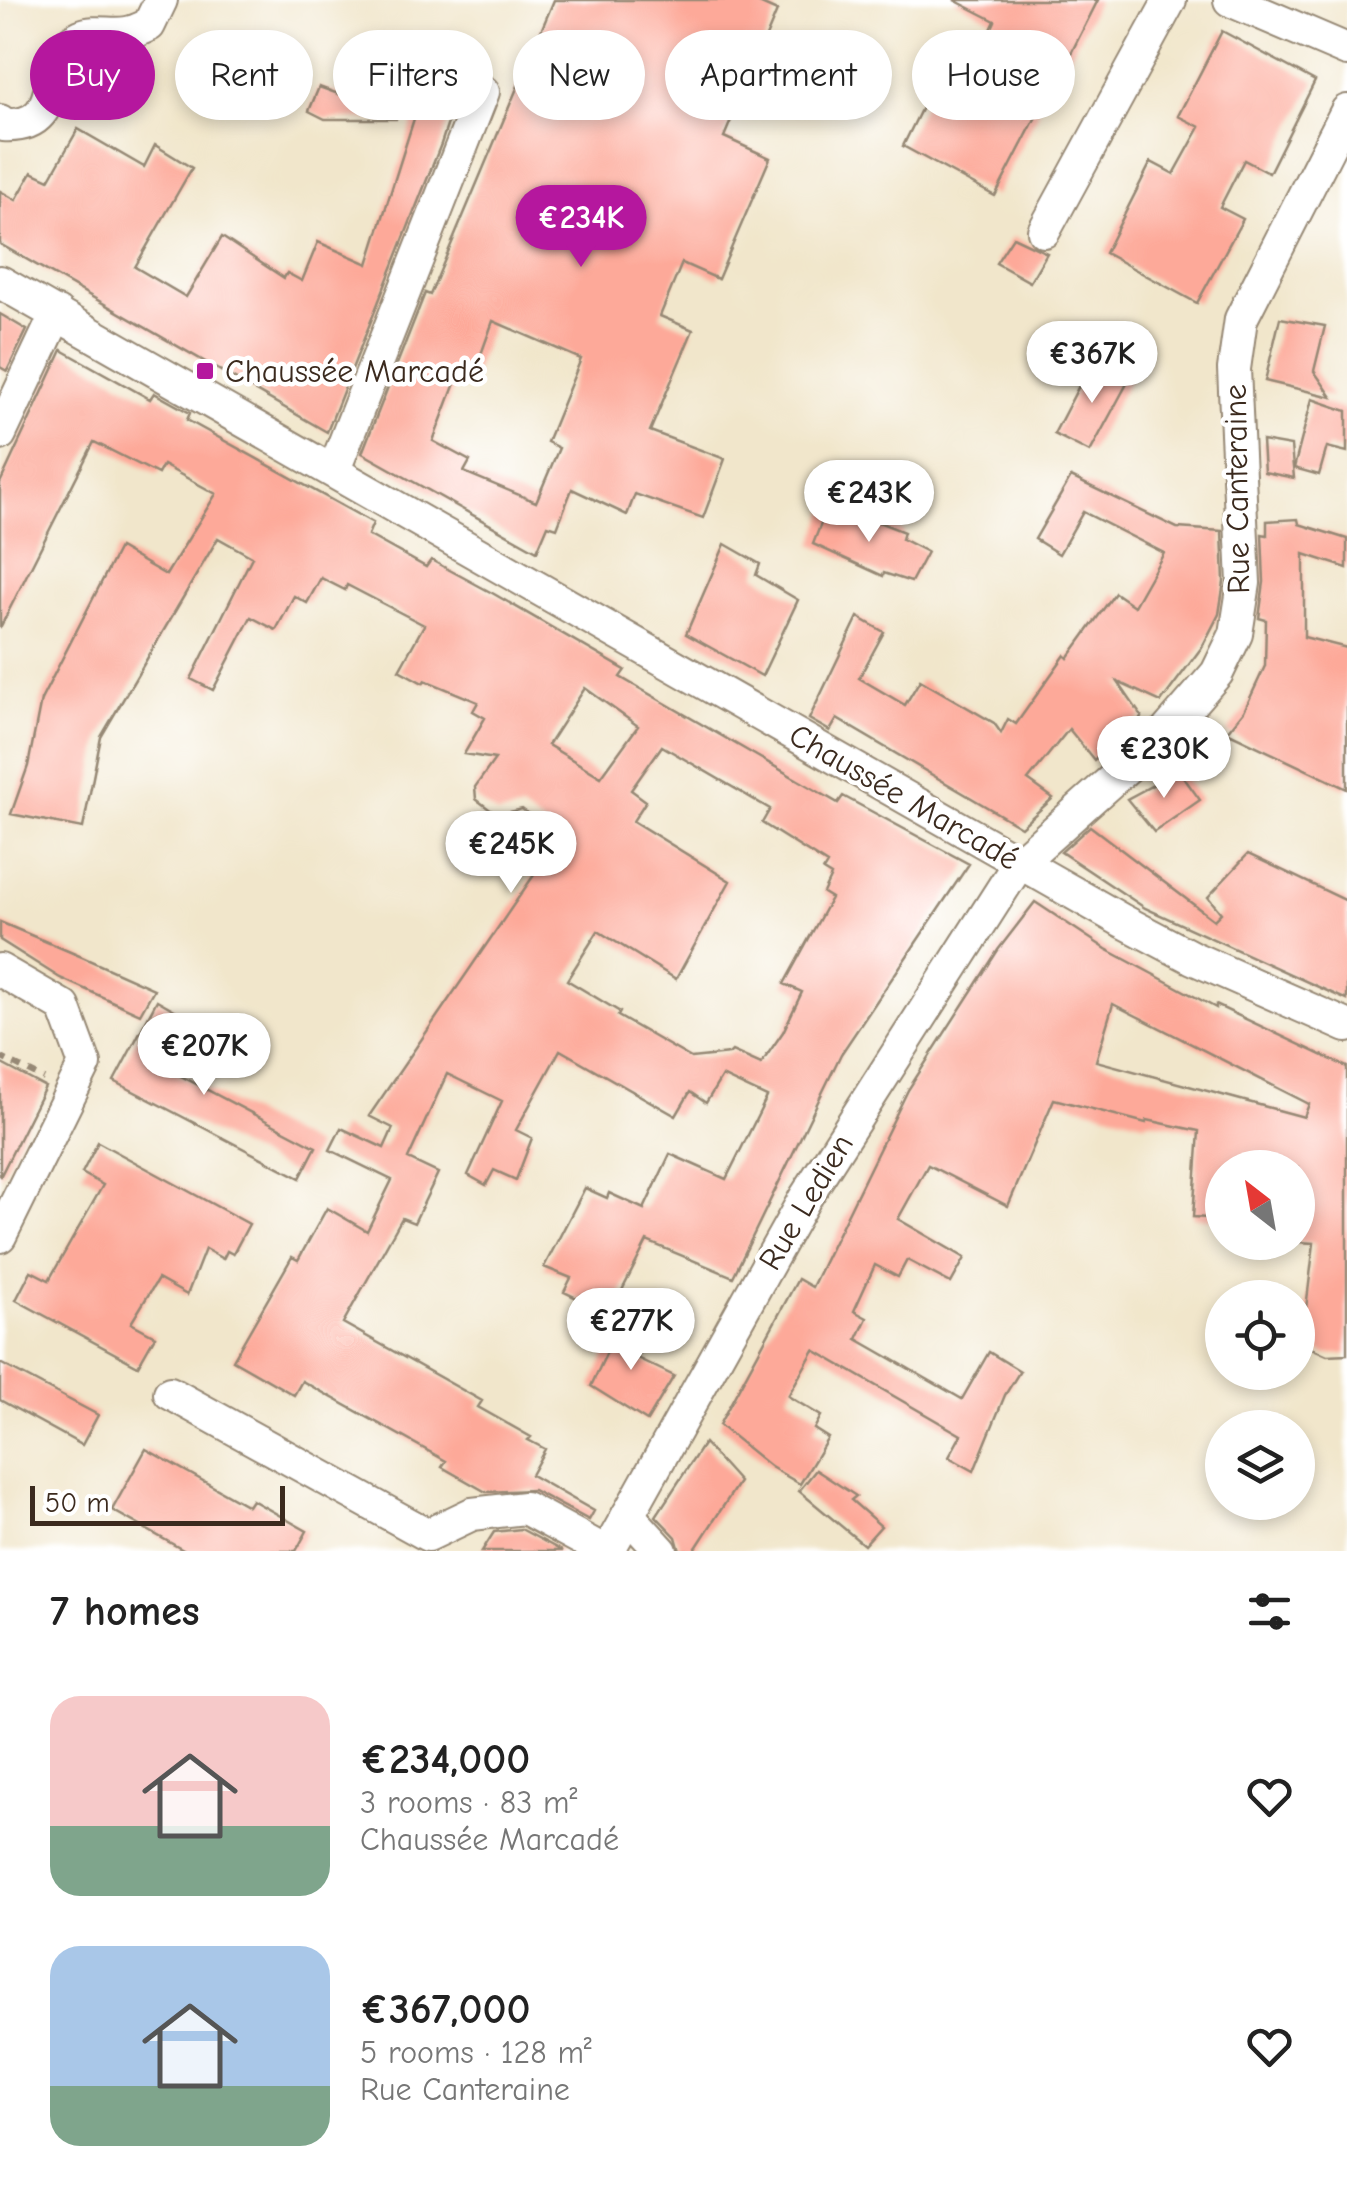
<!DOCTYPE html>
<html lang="en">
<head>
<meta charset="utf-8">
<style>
	body { margin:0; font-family:"Comic Neue",sans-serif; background:#f6f6f6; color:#222; height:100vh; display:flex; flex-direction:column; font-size:38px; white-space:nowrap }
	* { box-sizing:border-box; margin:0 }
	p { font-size:32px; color:#767676 }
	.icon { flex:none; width:55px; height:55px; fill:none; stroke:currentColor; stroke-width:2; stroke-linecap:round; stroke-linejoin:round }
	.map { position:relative; height:1551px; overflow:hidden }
	.side { display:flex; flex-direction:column; background:#fff; flex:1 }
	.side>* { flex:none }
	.guide { position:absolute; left:30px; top:30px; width:1288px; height:90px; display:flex; gap:20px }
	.needle { width:65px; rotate:329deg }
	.controls { position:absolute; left:1205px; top:1150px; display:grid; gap:20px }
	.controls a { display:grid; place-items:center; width:110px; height:110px; border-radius:50%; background:#fff; box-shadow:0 5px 15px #0003; font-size:50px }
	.scale { position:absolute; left:30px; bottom:25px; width:255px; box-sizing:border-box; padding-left:10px; border:5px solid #3b2a1e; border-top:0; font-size:28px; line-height:35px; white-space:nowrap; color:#3b2a1e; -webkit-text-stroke:8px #fff; paint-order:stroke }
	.price { position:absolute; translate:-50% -85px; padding:0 22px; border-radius:35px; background:#fff; color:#222; font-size:32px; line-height:65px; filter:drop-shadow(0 2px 5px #0008) }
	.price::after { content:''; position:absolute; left:50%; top:60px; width:30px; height:22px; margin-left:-15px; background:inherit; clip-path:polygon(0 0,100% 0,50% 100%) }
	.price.active { background:#b5179e; color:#fff }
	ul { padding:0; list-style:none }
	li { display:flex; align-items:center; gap:30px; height:250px; padding:0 50px }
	li span { display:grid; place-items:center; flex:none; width:280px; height:200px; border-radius:30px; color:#555 }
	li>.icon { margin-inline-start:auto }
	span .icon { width:120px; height:120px; fill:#fffc; stroke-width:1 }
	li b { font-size:42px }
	h2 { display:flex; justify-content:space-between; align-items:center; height:120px; padding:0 50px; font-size:42px }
	.chip { padding:0 35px; border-radius:45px; background:#fff; box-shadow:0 5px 15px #0003; font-size:35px; line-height:90px }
	.chip.active { background:#b5179e; color:#fff }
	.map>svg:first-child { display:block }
	.building { fill:#fda999; fill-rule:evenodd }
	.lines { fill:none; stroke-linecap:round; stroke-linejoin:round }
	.minor-casing { stroke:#968874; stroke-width:36 }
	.path { stroke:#968874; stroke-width:6; stroke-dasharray:8 8; stroke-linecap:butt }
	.minor { stroke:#fff; stroke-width:32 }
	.poi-dot { fill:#b5179e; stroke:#fff; stroke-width:4 }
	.labels { text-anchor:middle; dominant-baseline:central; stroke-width:9; stroke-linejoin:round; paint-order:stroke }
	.poi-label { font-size:32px; fill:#3b2a1e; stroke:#fff; text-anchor:start }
	.street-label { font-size:32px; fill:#3b2a1e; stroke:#fff }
</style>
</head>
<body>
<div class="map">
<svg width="1347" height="1551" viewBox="0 0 1347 1551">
	<rect width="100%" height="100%" fill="#fff"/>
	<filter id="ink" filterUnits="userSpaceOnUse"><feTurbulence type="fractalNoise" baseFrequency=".01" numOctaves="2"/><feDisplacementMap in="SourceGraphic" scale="20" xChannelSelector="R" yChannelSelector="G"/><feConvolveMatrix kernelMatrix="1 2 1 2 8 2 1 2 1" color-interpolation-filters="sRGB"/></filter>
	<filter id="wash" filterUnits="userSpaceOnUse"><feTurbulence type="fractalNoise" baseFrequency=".0048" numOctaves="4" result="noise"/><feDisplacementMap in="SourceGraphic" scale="40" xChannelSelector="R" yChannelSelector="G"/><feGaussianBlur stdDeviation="2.25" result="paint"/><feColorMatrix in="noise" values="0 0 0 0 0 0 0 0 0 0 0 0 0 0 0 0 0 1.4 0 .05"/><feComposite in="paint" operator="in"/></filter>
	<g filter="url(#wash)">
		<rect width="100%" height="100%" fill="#f1e6cb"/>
		<g id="blocks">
			<!-- building -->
			<g class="building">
				<path d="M 554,0 L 752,0 L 777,11 L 724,137 L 770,158 L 718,279 L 682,263 L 660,316 L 693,330 L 650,431 L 725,459 L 703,518 L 635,494 L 627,515 L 572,489 L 557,528 L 548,525 L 537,551 L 362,453 L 425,293 L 430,295 ZM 493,321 L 581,359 L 547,442 L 559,448 L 536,502 L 464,472 L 470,461 L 433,441 L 460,370 L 474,374 Z"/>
				<polygon points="954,0 1098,0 1065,65 1040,53 1017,100 1039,111 995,196 903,146 948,55 973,69 995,21"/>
				<polygon points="1222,31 1315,81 1269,173 1244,160 1220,207 1243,219 1197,303 1105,253 1151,162 1174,174 1200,127 1178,116"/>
				<polygon points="428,84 458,93 441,144 327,432 0,244 0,191 16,200 32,172 49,180 78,129 144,167 155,145 192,168 135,267 186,297 222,237 284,278 287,273 302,281 318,242 368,264 424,87"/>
				<polygon points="319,87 397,115 396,119 325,119 309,111"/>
				<polygon points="1013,237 1047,253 1030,282 996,263"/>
				<polygon points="0,314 27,330 7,371 0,367"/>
				<polygon points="1280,318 1325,326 1314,371 1332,397 1265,381"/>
				<path d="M 62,350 L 150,399 L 154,393 L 190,413 L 187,420 L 373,523 L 368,535 L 426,567 L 431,560 L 494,594 L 625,670 L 620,677 L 838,803 L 843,796 L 969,864 L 841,1054 L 733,1277 L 647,1241 L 610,1314 L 564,1292 L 571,1278 L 544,1267 L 585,1188 L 607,1198 L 609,1193 L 644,1209 L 670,1154 L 726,1179 L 767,1097 L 722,1076 L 706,1103 L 690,1092 L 676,1116 L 560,1050 L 516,1130 L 532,1138 L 516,1180 L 494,1170 L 486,1185 L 468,1175 L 502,1101 L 447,1074 L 408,1159 L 438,1173 L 414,1223 L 402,1218 L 343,1323 L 482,1401 L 478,1407 L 531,1437 L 528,1440 L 545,1449 L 531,1475 L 594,1511 L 589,1520 L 533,1490 L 486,1492 L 442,1467 L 446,1461 L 302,1381 L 294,1395 L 233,1360 L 292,1257 L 298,1260 L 327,1208 L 367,1231 L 392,1180 L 330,1150 L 341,1128 L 384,1148 L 393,1128 L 369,1116 L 560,837 L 522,809 L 497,815 L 476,799 L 475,787 L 495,759 L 464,754 L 485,718 L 473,711 L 478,702 L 425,680 L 423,683 L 399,670 L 424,625 L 347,585 L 345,590 L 321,578 L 307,603 L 294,596 L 276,630 L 251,617 L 213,690 L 191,679 L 252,557 L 218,538 L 101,737 L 83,828 L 11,814 L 28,766 L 41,700 L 119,548 L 166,575 L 216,494 L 163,465 L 158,474 L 94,442 L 0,628 L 0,483 ZM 585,688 L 638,726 L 601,777 L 548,745 ZM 662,746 L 770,809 L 762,823 L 827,864 L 823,871 L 831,876 L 823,893 L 831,898 L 784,984 L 802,992 L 783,1032 L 761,1064 L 732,1051 L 729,1054 L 691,1058 L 618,1016 L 620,1012 L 567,980 L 598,931 L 676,979 L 730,881 L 633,821 L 646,801 L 631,790 Z"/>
				<polygon points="1093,359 1130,378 1090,452 1054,434"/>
				<polygon points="1312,399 1347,411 1347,452 1327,447 1319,475 1294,468"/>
				<polygon points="1262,441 1291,446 1294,478 1264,472"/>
				<polygon points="1071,477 1177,528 1222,531 1224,582 1219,614 1202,647 1161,702 1118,682 1142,717 1094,760 1069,729 1028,780 1053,798 1021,827 837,719 830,731 809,719 858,617 884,632 859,678 905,705 920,680 994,723 1001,733 1008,719 1016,724 1065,655 1068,658 1115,593 1134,606 1164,553 1083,512 1059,554 1035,539"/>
				<polygon points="827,508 859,519 861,515 904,532 902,539 927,552 911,582 884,573 883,576 813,544"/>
				<polygon points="1298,519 1299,524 1347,539 1347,568 1304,554 1304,637 1347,648 1347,789 1227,732 1244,711 1265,666 1266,620 1259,618 1264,582 1262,534 1267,535 1267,521"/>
				<polygon points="725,544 760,564 756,575 798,600 762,676 686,634"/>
				<polygon points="1179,771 1200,800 1154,832 1127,799"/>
				<polygon points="1090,826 1214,920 1221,913 1208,897 1248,854 1347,901 1347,1000 1145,908 1061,852"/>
				<path d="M 1035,902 L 1106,949 L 1216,1008 L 1216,1005 L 1347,1067 L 1347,1354 L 1327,1355 L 1298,1342 L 1304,1325 L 1314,1243 L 1298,1242 L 1298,1168 L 1222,1168 L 1222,1219 L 1193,1217 L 1199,1131 L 1147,1120 L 1146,1123 L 1054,1099 L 1008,1206 L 928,1165 L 898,1219 L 965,1258 L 951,1283 L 907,1260 L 898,1277 L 875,1265 L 854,1311 L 867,1318 L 857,1339 L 962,1399 L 989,1352 L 1020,1371 L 1005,1395 L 974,1471 L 949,1457 L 961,1435 L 814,1350 L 788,1396 L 821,1416 L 814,1429 L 828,1438 L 800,1484 L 771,1467 L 719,1425 L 798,1279 L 812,1287 L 908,1090 L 998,950 ZM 1113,1004 L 1309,1104 L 1304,1117 L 1096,1061 Z"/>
				<polygon points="0,922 82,957 154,989 140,1014 60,978 0,940"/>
				<polygon points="157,1000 185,1016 160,1065 316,1147 300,1178 114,1081"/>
				<polygon points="0,1063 45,1087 0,1177"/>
				<polygon points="98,1142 249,1224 233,1254 227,1251 223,1259 205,1249 187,1295 158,1279 131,1323 155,1336 138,1366 16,1300 31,1271 49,1280 103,1185 82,1173"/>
				<polygon points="622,1320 652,1333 637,1358 674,1376 647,1421 591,1386"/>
				<polygon points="0,1363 98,1415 82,1445 0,1400"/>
				<polygon points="704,1443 739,1482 694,1551 680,1551 676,1537 656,1516"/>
				<polygon points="146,1449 248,1506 252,1500 307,1531 296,1551 185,1551 112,1510"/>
				<polygon points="816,1470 856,1496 851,1500 881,1526 864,1545 799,1491"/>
				<polygon points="521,1529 562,1551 482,1551 494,1532"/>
			</g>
		</g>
	</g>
	<g filter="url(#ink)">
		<use href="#blocks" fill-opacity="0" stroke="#968874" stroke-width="2.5"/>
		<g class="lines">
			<!-- minor casing -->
			<g class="minor-casing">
				<g id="minor">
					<polyline points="1230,0 1347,50"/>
					<path d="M 0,121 L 3,125 C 72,129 35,56 81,36 C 94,30 113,36 127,33 C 135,32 142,28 149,25 L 161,0"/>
					<polyline points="1044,231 1170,0"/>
					<polyline points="0,282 1121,920 1193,958 1347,1026"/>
					<polyline points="0,434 57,313"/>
					<polyline points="334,470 483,92"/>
					<polyline points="0,970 64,1007 85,1064 0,1236"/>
					<polyline points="170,1393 428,1535 472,1514 525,1508 604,1551"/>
					<polyline points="628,1515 661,1551"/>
					<polyline points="608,1551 805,1198 1019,863 1165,733 1217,673 1236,634 1244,583 1234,369 1241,319 1347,111"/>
				</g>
			</g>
			<!-- path -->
			<polyline class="path" points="0,1057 44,1079"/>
			<!-- minor -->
			<use href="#minor" class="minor"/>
		</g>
	</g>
	<!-- markers -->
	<rect class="poi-dot" x="195" y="361" width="20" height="20" rx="5"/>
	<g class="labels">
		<!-- poi labels -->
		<g class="poi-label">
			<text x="225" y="371">Chaussée Marcadé</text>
		</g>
		<!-- street labels -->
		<g class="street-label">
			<text transform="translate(1237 489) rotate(-91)">Rue Canteraine</text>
			<text transform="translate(904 797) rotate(30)">Chaussée Marcadé</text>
			<text transform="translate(806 1202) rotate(-59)">Rue Ledien</text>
		</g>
	</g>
</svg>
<div class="controls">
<a><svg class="needle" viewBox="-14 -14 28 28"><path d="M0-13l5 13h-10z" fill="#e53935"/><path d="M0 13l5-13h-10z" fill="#767676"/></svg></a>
<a><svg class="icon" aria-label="locate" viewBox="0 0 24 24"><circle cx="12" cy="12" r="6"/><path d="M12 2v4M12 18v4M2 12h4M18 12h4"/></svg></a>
<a><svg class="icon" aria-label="layers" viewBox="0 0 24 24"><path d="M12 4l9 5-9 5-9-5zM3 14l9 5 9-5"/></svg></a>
</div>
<div class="scale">50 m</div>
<b class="price active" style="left:581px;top:270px">€234K</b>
<b class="price" style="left:1092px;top:406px">€367K</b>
<b class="price" style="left:869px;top:545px">€243K</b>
<b class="price" style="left:1164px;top:801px">€230K</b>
<b class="price" style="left:511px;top:896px">€245K</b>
<b class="price" style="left:204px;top:1098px">€207K</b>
<b class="price" style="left:631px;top:1373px">€277K</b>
<div class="guide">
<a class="chip active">Buy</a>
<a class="chip">Rent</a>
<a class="chip">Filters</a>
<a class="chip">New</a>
<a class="chip">Apartment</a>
<a class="chip">House</a>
</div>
</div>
<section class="side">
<h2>7 homes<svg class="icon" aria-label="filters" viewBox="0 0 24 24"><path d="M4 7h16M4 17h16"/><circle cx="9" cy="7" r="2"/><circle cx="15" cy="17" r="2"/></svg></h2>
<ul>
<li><span style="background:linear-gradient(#f6c9c9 65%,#7fa58c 0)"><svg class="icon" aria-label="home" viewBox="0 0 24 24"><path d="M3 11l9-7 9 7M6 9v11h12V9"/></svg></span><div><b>€234,000</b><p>3 rooms · 83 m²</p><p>Chaussée Marcadé</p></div><svg class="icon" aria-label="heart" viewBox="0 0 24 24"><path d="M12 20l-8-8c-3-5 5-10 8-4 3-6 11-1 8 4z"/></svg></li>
<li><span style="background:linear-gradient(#a9c7e8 70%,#7fa58c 0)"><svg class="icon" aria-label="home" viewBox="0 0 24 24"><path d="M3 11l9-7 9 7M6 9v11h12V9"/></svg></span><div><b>€367,000</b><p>5 rooms · 128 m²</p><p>Rue Canteraine</p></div><svg class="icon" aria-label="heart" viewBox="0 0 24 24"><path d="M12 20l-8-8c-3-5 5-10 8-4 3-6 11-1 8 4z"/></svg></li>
</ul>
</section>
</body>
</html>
